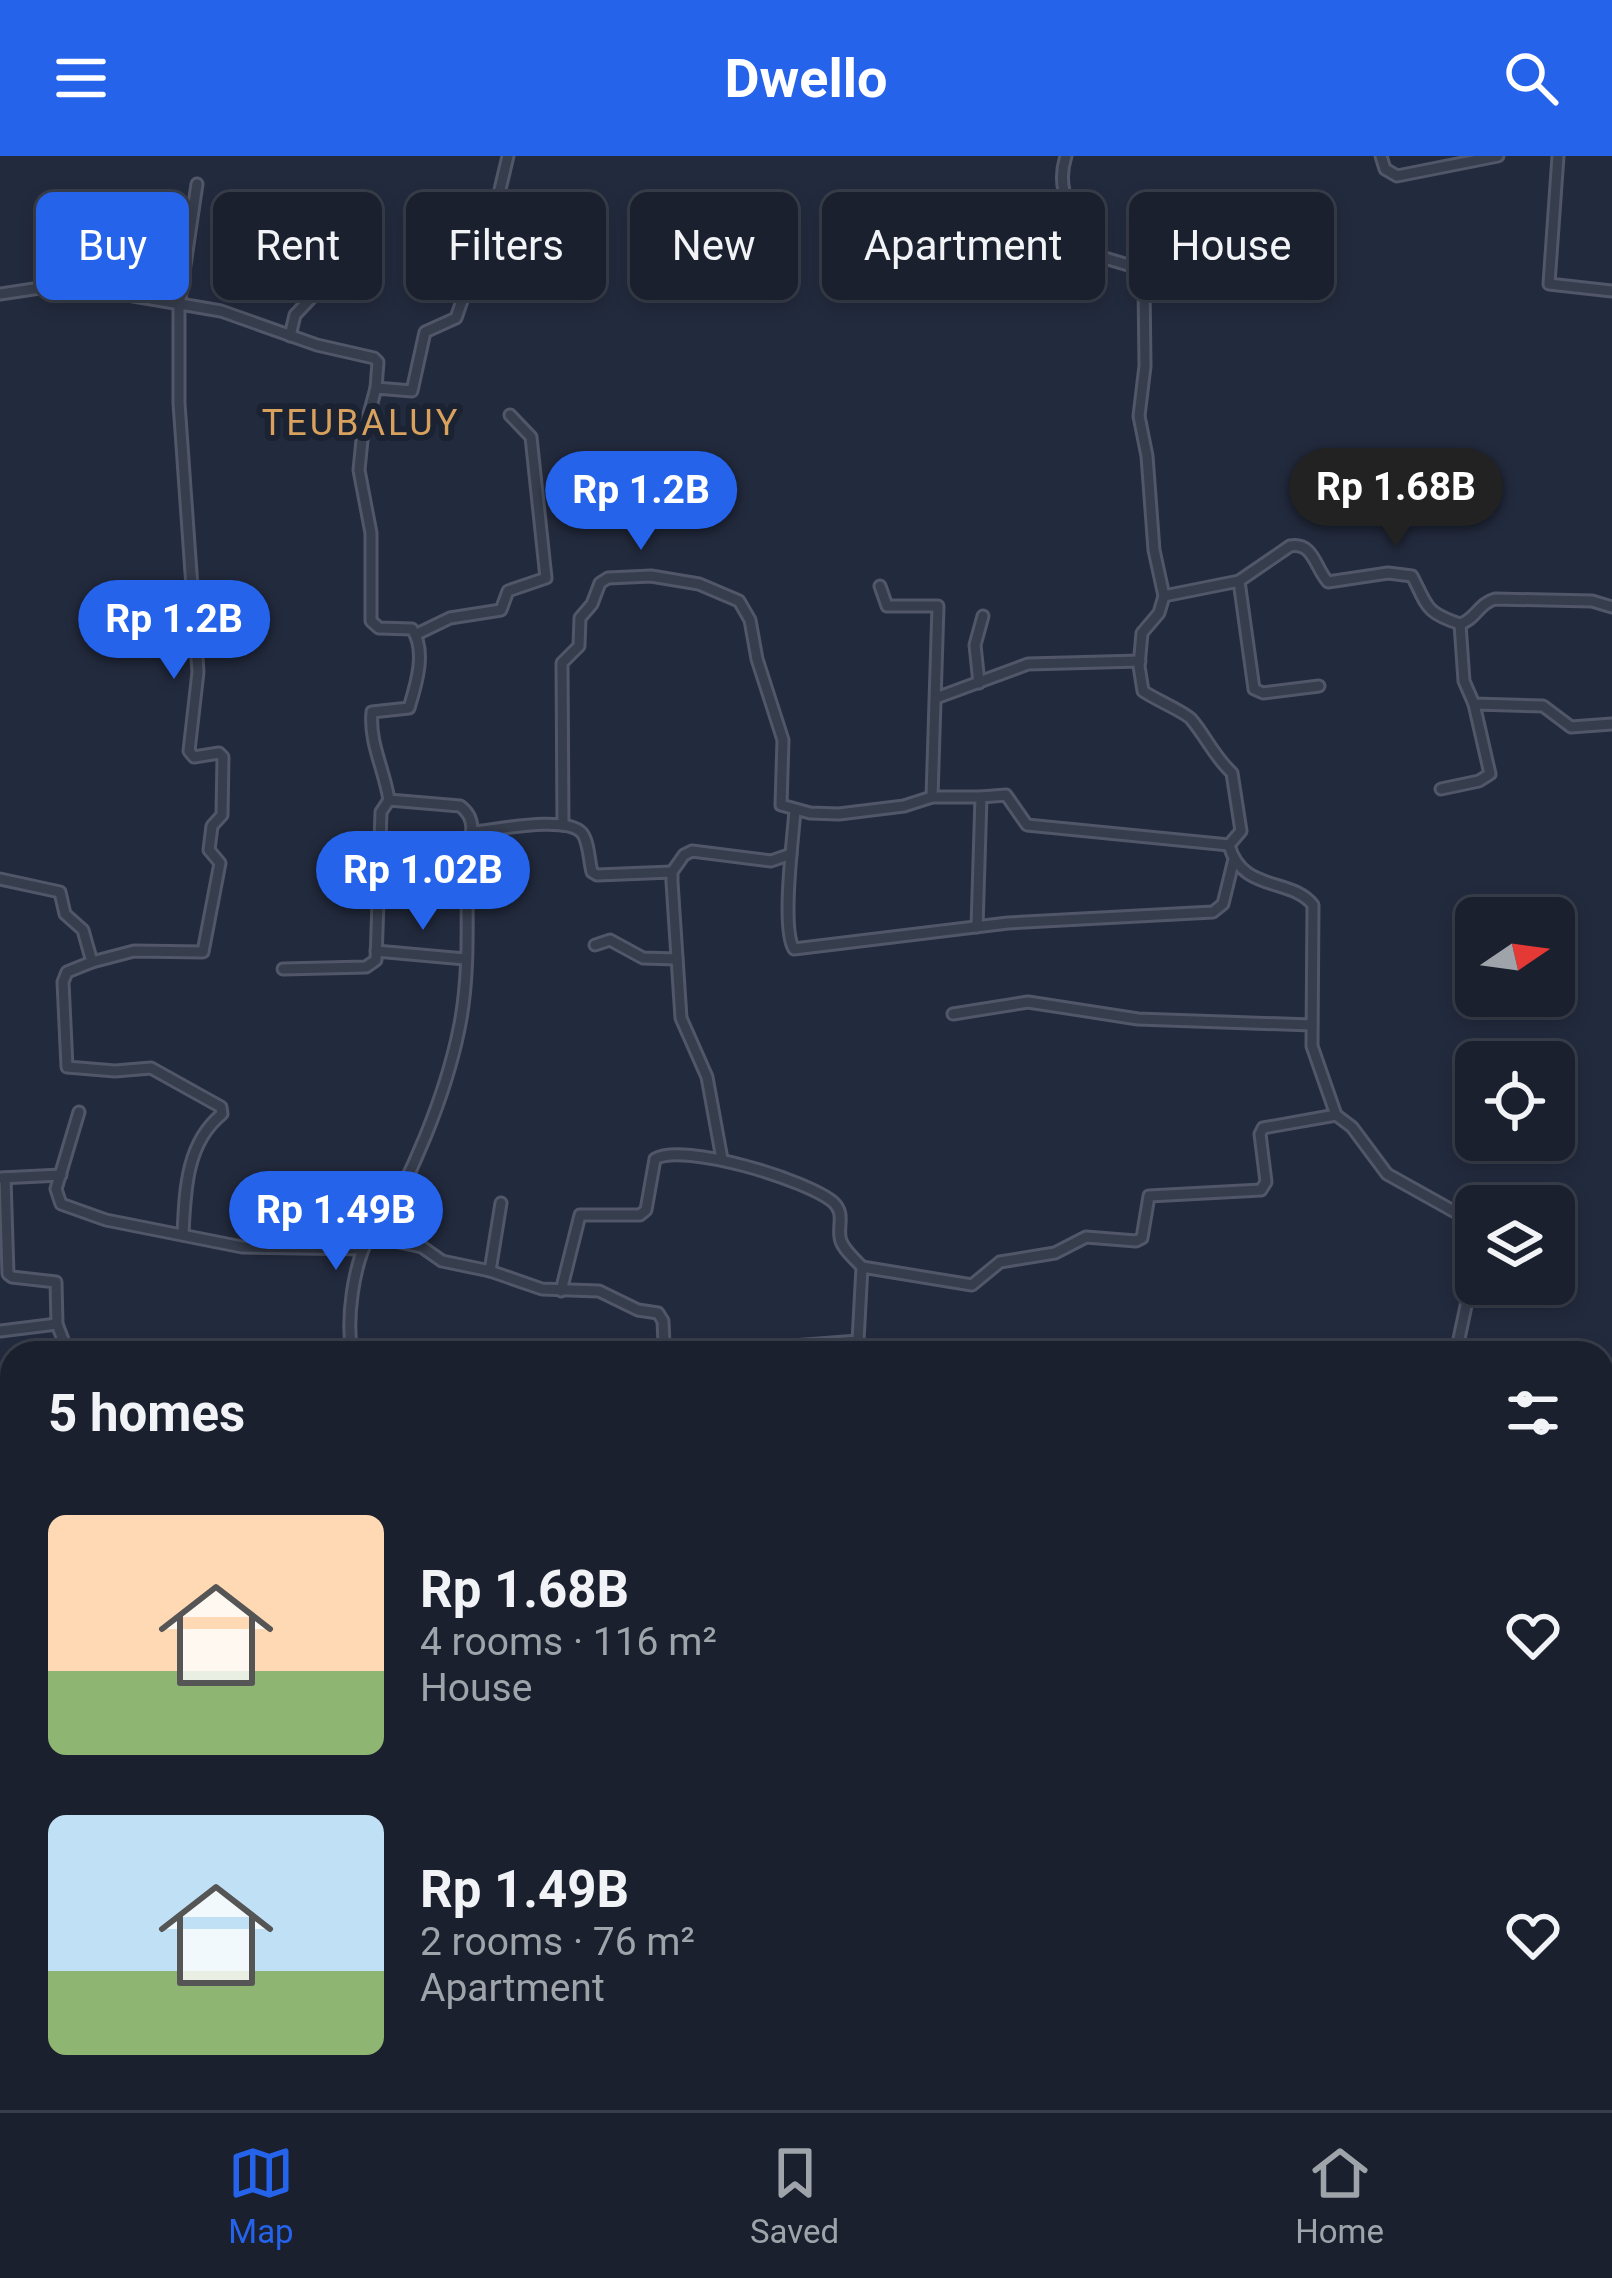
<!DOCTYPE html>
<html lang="en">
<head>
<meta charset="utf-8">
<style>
	body { margin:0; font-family:Roboto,sans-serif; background:#232836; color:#f1f3f6; height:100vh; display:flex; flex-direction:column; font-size:45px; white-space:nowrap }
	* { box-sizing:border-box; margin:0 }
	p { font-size:39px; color:#9fa3aa }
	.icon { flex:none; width:66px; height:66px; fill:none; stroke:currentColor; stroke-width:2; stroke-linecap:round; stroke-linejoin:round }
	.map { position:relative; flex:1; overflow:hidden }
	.drawer { position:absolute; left:0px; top:1185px; width:1614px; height:771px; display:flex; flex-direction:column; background:#1a202e; border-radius:36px 36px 0 0; box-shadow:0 6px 18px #0003,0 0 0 3px #383e4a }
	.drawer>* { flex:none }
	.top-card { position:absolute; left:36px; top:36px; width:1542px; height:108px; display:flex; gap:24px }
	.needle { width:78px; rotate:77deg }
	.tools { position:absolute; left:1455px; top:741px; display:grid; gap:24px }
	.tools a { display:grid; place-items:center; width:120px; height:120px; border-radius:18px; background:#1a202e; box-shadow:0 6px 18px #0003,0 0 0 3px #383e4a; font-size:60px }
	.price { position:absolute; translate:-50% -102px; padding:0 27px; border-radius:42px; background:#2563eb; color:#fff; font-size:39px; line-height:78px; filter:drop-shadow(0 3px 6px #0008) }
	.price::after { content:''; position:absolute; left:50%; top:72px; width:36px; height:27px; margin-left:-18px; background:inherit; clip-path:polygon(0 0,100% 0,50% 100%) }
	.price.selected { background:#222; color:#fff }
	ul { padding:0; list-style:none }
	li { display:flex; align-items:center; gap:36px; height:300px; padding:0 48px }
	li span { display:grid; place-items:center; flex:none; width:336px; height:240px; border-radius:18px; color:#555 }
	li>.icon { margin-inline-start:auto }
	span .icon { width:144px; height:144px; fill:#fffc; stroke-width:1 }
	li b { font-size:51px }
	h2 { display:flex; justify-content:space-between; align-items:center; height:144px; padding:0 48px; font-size:51px }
	.tag { padding:0 42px; border-radius:18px; background:#1a202e; box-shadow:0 6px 18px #0003,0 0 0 3px #383e4a; font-size:42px; line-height:108px }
	.tag.selected { background:#2563eb; color:#fff }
	header { display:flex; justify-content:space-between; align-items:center; height:156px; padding:0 48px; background:#2563eb; color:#fff; font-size:54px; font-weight:700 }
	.tabs { display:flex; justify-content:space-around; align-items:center; height:168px; border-top:3px solid #383e4a; background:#1a202e; font-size:33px; color:#9fa3aa }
	.tabs a { display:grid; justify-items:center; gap:6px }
	.tabs .selected { color:#2563eb }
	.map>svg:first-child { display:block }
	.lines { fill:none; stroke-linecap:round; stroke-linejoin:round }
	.stream { stroke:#354365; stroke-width:3 }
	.minor-casing { stroke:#515768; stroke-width:15 }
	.minor { stroke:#363d4d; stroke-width:9 }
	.labels { text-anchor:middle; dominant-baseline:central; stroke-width:12; stroke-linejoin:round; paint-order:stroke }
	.quarter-label { font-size:36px; letter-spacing:3px; fill:#d8a15d; stroke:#1b2232 }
</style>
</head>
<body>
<header><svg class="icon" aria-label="menu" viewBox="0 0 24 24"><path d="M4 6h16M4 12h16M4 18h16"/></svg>Dwello<svg class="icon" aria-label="search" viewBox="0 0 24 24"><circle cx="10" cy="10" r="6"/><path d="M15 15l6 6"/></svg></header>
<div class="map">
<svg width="1612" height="1954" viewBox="0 0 1612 1954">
	<rect width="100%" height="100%" fill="#222a3d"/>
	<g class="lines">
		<!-- stream -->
		<g class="stream">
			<polyline points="1602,1488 1612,1481"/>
			<polyline points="0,1800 12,1800"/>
		</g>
		<!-- minor casing -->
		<g class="minor-casing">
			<g id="minor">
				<path d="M 1066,0 C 1053,40 1079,61 1088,97 L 1135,111 L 1144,128 L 1145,210 L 1139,260 L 1147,300 L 1154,394 L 1164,440 L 1159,457 L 1142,477 L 1139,510 L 1143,535 C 1154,543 1185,556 1191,563 C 1207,582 1213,599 1232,617 L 1241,675 L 1229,689"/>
				<polyline points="1381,0 1385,13 1397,20 1498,0"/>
				<polyline points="1558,0 1549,128 1612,135"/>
				<polyline points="0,138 60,129 122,138 221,155 317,189 374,202 378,206 376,232"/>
				<polyline points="290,180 295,159 313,140 317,104"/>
				<polyline points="1239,425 1254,533 1263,537 1319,530"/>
				<polyline points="880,430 887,450 938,450 932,641"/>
				<path d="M 1164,440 L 1239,425 L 1290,390 C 1314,386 1315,412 1328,426 L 1388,417 L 1412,420 C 1428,450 1424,456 1460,468 C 1475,464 1479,447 1495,443 L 1592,445 L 1612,451"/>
				<polyline points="1460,468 1464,525 1474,548 1543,550 1571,571 1612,568"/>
				<polyline points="417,478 450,462 501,454 508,435 546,422 531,281 510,259"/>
				<polyline points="979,527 975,489 983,460"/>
				<polyline points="936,542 1028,508 1140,505"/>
				<polyline points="1441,633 1479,625 1490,618 1474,548"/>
				<polyline points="981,641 1006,639 1027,669 1229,689"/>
				<path d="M 795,654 C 793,683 781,773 794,793 L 1008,767 L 1213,756 L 1223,748 L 1234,703"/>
				<polyline points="563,669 562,507 579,490 580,462 592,448 600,427 608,422 651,420 699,428 739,445 750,464 757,503 783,584 781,649 810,657 839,658 904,650 932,641 981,641 977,771"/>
				<path d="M 473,676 C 496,674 566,659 582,677 C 589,686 589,705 592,716 L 597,719 L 672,716"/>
				<path d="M 1229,689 C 1242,737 1291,721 1313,749 L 1312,890 L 1336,959 L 1352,971 L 1387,1018 L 1464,1061 L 1470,1131 L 1456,1197"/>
				<path d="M 0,723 L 60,736 L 65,758 L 83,774 L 92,806 L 67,816 L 63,826 L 67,911 L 115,915 L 151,912 L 221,951 L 222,958 C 186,987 185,1035 183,1079"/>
				<polyline points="595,789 610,784 643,802 677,803"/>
				<polyline points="376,795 465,803"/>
				<polyline points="92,806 134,795 203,796 220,707 209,694 212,670 222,659 223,601 219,597 194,601 189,595 198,516 179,247 179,150 197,28"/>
				<polyline points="283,813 366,811 376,804 381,656 389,644"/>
				<polyline points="953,858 1028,846 1138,863 1311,869"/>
				<polyline points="79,956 56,1033 61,1048 106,1064 242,1091 363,1093"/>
				<polyline points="722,1003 707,921 681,862 672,726 672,716 684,699 692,695 771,705 791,698"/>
				<polyline points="0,1022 61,1019"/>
				<polyline points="5,1022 8,1118 12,1121 56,1126 57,1168 68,1197"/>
				<polyline points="376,1081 422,1091 442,1105 490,1115 542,1133 599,1135 638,1154 658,1157 663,1165 664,1188 672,1197"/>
				<polyline points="490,1115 501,1047"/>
				<path d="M 561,1135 L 580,1059 L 640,1059 L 646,1054 L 655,1003 C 683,986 807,1024 833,1046 C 845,1057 838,1068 840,1081 C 841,1092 855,1103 862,1111"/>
				<polyline points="0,1175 57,1168"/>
				<path d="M 352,1197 C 346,1163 353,1111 369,1080 L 376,1081 C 411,1021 445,942 459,873 C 471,816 466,754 467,696 C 472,679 477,662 460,650 L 389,644 C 384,612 369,587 372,556 L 409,552 C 416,529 427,495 412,473 L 379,472 L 371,465 L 371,377 L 359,314 L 362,284 L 376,232 L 412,235 L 425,176 L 456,162 L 498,42 L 508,0"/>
				<polyline points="701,1197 858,1185 862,1111 972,1129 1000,1106 1055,1097 1086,1081 1136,1085 1142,1082 1149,1040 1261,1034 1266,1026 1260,978 1263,972 1336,959"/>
				<polyline points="0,1352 12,1353"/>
				<polyline points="1602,1383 1608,1389 1612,1428"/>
				<polyline points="0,1397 12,1398"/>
				<polyline points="1602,1498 1612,1490"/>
				<polyline points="0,1807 12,1806"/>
				<polyline points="116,1944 128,1954"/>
				<polyline points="471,1944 472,1954"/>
				<polyline points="64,1954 73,1944"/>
				<polyline points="141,1954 148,1944"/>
				<polyline points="301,1954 320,1949 408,1944"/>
			</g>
		</g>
		<!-- minor -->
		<use href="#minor" class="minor"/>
	</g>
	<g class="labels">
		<!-- quarter labels -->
		<g class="quarter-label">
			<text x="361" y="267">TEUBALUY</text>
		</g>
	</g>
</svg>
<div class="tools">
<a><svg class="needle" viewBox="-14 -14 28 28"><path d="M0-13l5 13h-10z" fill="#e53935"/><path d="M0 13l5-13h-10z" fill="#9fa3aa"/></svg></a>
<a><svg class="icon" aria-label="locate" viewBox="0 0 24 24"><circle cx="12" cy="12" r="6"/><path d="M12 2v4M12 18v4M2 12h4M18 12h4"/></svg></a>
<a><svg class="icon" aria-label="layers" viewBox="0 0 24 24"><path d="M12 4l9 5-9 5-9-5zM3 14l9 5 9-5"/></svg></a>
</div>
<b class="price selected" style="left:1396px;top:394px">Rp 1.68B</b>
<b class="price" style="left:641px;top:397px">Rp 1.2B</b>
<b class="price" style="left:174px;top:526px">Rp 1.2B</b>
<b class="price" style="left:423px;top:777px">Rp 1.02B</b>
<b class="price" style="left:336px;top:1117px">Rp 1.49B</b>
<div class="top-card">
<a class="tag selected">Buy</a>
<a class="tag">Rent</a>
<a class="tag">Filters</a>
<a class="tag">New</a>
<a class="tag">Apartment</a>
<a class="tag">House</a>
</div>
<section class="drawer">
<h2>5 homes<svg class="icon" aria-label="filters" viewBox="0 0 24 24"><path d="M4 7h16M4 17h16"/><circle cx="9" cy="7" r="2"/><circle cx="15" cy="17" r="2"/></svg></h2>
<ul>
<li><span style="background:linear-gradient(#ffd9b3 65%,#8fb573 0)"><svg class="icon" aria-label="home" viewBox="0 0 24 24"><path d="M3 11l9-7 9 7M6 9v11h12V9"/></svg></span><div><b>Rp 1.68B</b><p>4 rooms · 116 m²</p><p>House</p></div><svg class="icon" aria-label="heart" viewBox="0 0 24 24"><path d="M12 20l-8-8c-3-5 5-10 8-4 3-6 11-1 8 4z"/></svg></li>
<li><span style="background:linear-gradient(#bfe0f5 65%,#8fb573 0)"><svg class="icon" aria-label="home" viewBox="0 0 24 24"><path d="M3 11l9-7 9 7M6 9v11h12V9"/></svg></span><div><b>Rp 1.49B</b><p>2 rooms · 76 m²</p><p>Apartment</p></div><svg class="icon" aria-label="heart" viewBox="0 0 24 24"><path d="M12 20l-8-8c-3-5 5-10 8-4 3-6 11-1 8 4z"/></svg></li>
</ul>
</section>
</div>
<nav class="tabs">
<a class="selected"><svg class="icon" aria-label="map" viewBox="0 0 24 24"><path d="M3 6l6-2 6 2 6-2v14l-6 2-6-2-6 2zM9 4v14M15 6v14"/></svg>Map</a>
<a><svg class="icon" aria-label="saved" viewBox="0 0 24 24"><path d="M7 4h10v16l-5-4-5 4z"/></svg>Saved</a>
<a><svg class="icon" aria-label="home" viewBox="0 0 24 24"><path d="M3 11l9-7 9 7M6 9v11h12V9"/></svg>Home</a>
</nav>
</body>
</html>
